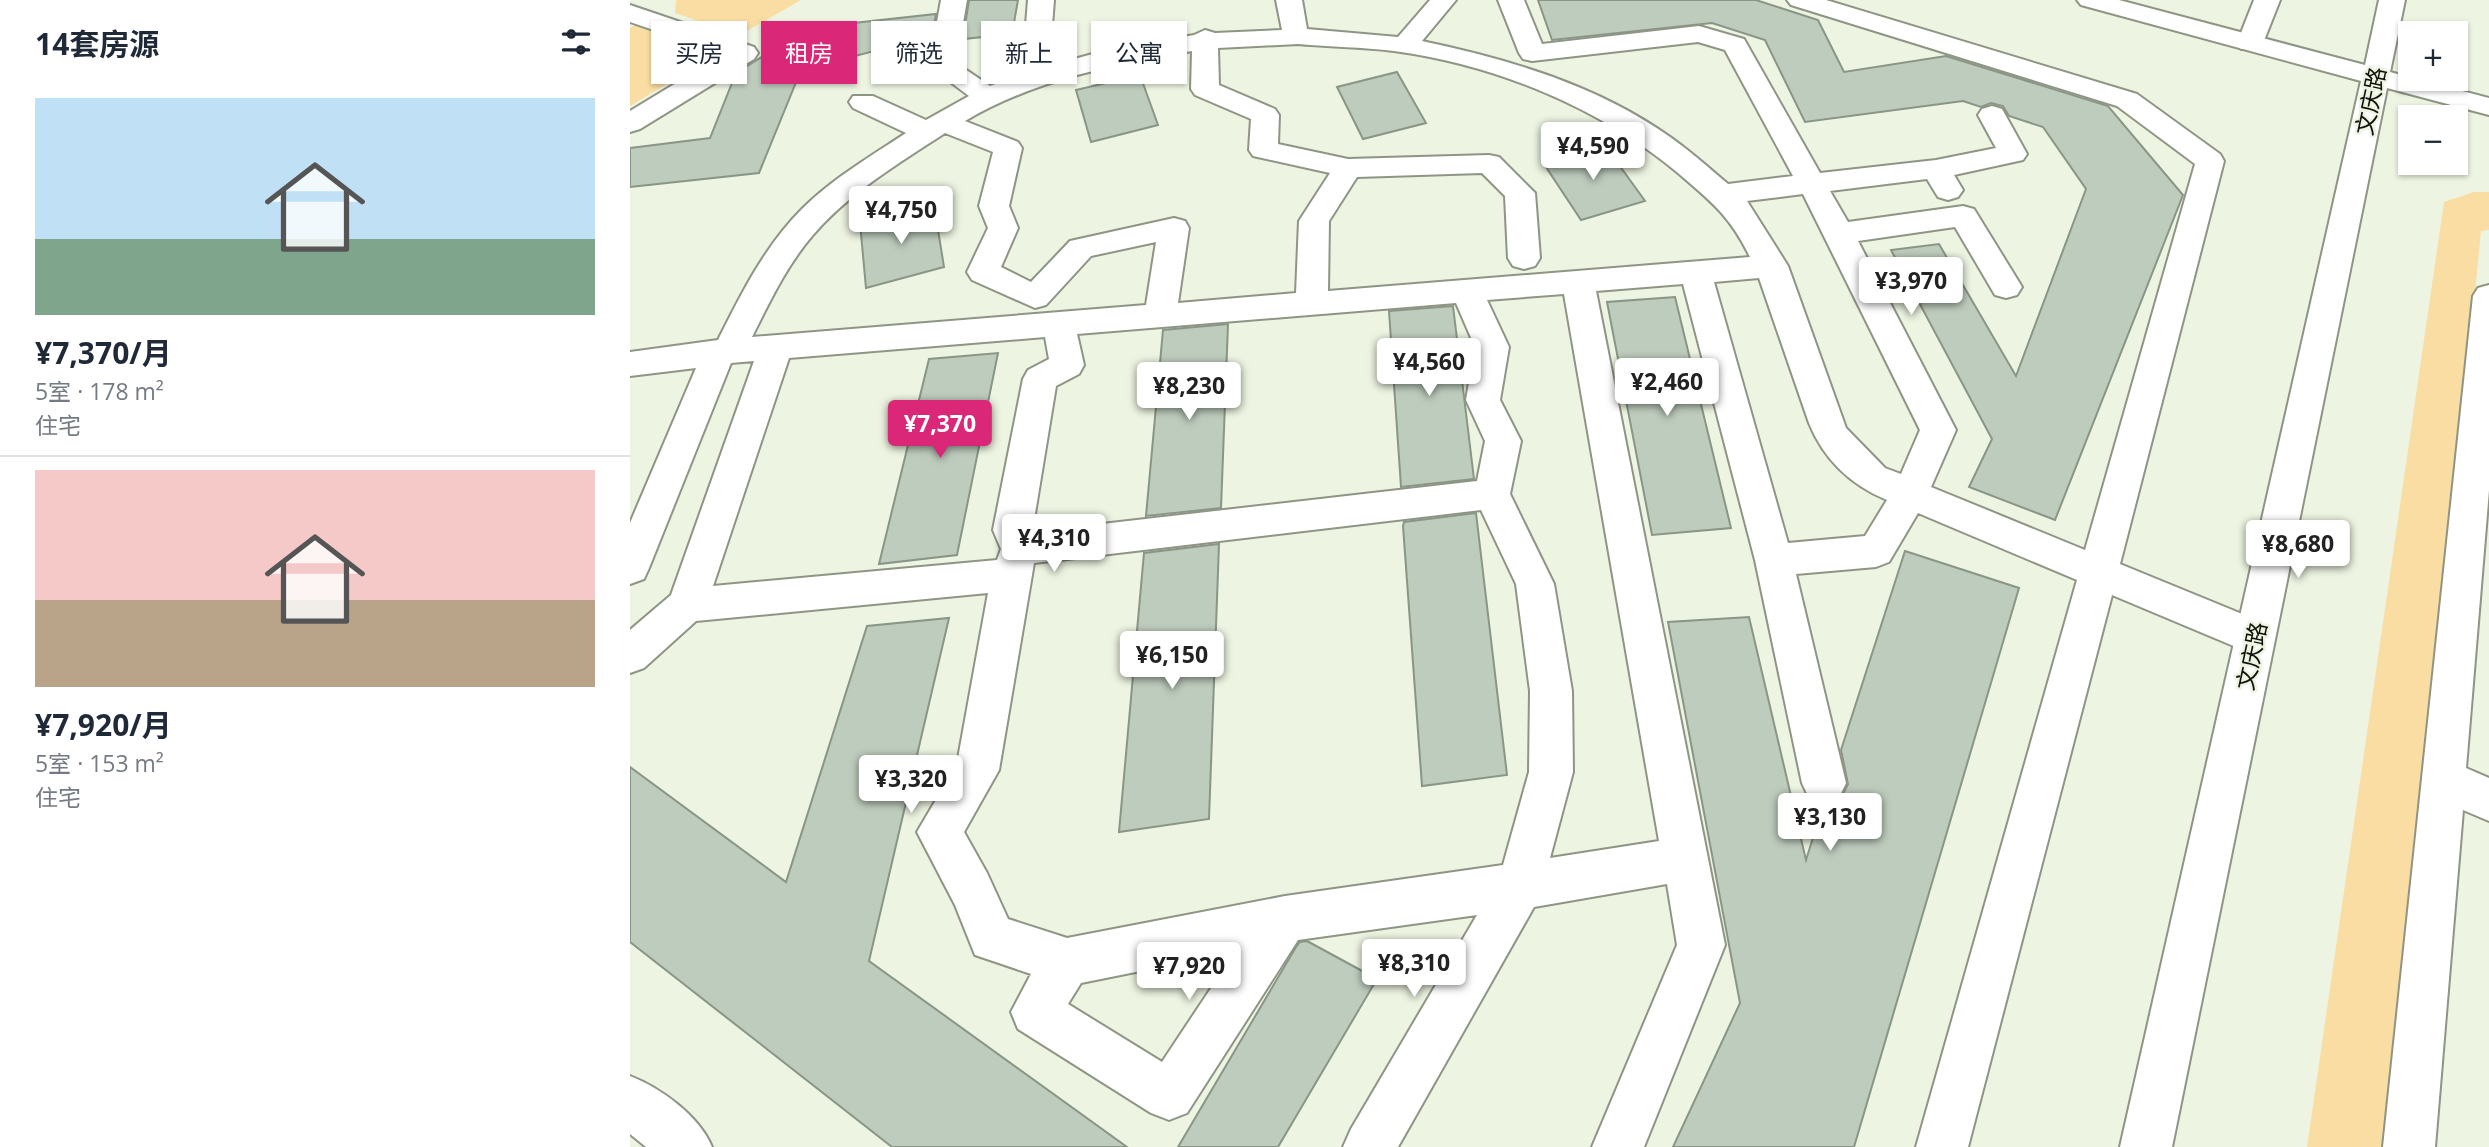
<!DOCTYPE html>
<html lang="zh">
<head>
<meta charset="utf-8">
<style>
	body { margin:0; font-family:"Open Sans","Noto Sans SC",sans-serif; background:#f6f6f7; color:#1f2937; height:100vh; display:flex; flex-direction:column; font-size:26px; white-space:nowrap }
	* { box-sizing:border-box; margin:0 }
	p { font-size:23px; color:#747a83 }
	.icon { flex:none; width:38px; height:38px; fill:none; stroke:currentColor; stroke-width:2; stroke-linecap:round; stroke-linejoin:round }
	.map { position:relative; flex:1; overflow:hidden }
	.panel { display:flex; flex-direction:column; background:#fff; width:630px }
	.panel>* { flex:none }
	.top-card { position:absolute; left:21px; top:21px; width:665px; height:63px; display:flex; gap:14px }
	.tools { position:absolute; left:1768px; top:21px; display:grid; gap:14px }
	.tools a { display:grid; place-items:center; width:70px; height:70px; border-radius:0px; background:#fff; box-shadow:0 2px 5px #0004; font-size:35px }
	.price { position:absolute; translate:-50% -60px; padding:0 16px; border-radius:7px; background:#fff; color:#222; font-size:23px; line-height:46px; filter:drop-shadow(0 2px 4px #0008) }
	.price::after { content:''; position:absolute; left:50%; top:42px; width:21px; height:16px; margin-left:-10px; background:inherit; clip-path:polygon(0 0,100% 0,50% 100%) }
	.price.selected { background:#db2777; color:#fff }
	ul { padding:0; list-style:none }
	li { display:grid; align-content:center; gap:14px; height:371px; padding:0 35px }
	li+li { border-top:2px solid #e0e1e3 }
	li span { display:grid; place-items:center; height:217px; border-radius:0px; color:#555 }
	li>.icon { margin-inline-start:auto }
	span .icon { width:126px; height:126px; fill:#fffc; stroke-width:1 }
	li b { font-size:30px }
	h2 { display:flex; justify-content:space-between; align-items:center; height:84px; padding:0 35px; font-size:30px }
	.chip { padding:0 24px; border-radius:0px; background:#fff; box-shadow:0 2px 5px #0004; font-size:24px; line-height:63px }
	.chip.selected { background:#db2777; color:#fff }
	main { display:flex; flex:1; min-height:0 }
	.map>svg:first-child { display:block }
	.green { fill:#fadda2 }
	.building { fill:#beccbd; stroke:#899587; stroke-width:2 }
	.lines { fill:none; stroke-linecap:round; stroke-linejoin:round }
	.minor-casing { stroke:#8f9584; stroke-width:4 }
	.tertiary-casing { stroke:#8f9584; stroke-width:4 }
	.minor { fill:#fff; fill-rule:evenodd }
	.tertiary { fill:#fff; fill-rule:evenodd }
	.labels { text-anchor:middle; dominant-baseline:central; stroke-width:5; stroke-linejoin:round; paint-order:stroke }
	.street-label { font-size:23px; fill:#10120c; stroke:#edf4e1 }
</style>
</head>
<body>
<main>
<section class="panel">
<h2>14套房源<svg class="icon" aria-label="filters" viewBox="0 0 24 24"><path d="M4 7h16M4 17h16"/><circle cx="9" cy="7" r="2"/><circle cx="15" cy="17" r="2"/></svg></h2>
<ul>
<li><span style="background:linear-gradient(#bfe0f5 65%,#7fa58c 0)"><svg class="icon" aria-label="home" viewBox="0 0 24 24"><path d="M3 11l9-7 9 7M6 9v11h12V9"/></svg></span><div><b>¥7,370/月</b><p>5室 · 178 m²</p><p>住宅</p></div></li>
<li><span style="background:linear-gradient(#f6c9c9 60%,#b9a48a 0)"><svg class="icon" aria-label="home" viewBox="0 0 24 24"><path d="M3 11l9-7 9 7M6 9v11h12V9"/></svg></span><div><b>¥7,920/月</b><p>5室 · 153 m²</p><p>住宅</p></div></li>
</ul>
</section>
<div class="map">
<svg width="1859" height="1147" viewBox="0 0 1859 1147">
	<rect width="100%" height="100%" fill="#edf4e1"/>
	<!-- green -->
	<g class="green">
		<polygon points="46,0 171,0 110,35 45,13"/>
		<polygon points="5,25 6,25 82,57 0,106 0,28"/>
		<polygon points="1844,192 1859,192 1859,230 1851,231 1761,1147 1677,1147 1814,202"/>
	</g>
	<!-- building -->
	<g class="building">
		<polygon points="339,0 388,0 382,34 333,39"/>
		<polygon points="908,0 1126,0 1188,20 1214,72 1316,56 1478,106 1553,195 1425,520 1339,487 1362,439 1261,250 1309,244 1386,376 1456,189 1413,127 1379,116 1373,106 1361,103 1351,107 1333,101 1175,122 1135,40 1082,23 922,40"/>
		<polygon points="306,14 302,36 171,70 129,173 0,187 0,148 80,138 106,73 178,28"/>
		<polygon points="767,72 796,123 733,139 707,87"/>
		<polygon points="510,75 528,125 461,142 446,90"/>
		<polygon points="974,144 1015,201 951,220 912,161"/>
		<polygon points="304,205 314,267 236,288 230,223"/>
		<polygon points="1045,297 1101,528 1022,535 977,302"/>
		<polygon points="823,306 844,479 771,487 759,311"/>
		<polygon points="598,324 591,508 516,516 533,330"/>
		<polygon points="368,353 327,555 249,564 299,359"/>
		<polygon points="846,513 877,775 792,786 773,526 774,522"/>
		<polygon points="589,544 579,819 489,832 514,553"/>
		<polygon points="1275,551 1389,588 1224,1147 1043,1147 1110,1003 1038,622 1119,617 1176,860 1193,806 1210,800 1218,784 1211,750"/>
		<polygon points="319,618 239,961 497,1147 262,1147 0,942 0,767 156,882 237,626"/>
		<polygon points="677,941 747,979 648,1147 548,1147 666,947 670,942"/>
	</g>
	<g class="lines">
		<!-- minor casing -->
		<g class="minor-casing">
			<g id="minor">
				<path d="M 311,0 L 337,0 L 326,63 L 360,86 L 392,74 L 398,0 L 424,0 L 419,66 L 477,50 L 564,35 L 575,30 L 585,33 L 652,30 L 646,0 L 672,0 L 677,29 L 768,37 L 800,0 L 826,0 L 792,41 C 878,59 967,85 1040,137 C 1060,151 1079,168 1098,184 L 1163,176 L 1095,50 L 1068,42 L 902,61 L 893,59 L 889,53 L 868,0 L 894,0 L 912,44 L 1069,26 L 1114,39 L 1190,173 L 1306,160 L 1366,148 L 1348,115 L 1352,109 L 1362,106 L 1372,109 L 1397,154 L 1393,160 L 1324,175 L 1333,190 L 1328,197 L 1318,200 L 1308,197 L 1297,179 L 1200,191 L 1218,222 L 1333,206 L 1344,209 L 1392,287 L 1387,295 L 1376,298 L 1365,295 L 1325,227 L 1228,241 L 1326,430 L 1301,487 L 1455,550 L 1565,164 L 1487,106 L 1161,5 L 1157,0 L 1196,0 L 1507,94 L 1590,154 L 1594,161 L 1490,564 L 1639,625 L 1645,637 L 1639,649 L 1625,655 L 1482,595 L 1338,1147 L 1286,1147 L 1447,580 L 1288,513 L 1259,562 L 1246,567 L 1166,574 L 1216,783 L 1209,798 L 1194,804 L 1179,798 L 1172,783 L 1125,560 L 1053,284 L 966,291 L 1095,945 L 1014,1147 L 962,1147 L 1047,945 L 1037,884 L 904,907 L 768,1147 L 713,1147 L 721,1129 L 847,915 L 668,940 L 557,1113 L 539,1120 L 521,1113 L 388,1029 L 381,1012 L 401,974 L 345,955 L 325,905 L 287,832 L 327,764 L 358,593 L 66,621 L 14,668 L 0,673 L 0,630 L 41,595 L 124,361 L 101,363 L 19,568 L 14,579 L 0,584 L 0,523 L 66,368 L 0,376 L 0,352 L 88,340 C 111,294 135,246 172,209 C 202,179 241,156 276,133 L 223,108 L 219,102 L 223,96 L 243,96 L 296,120 L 339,96 L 299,66 ZM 668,44 C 700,47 732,47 764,51 C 866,65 969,107 1048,173 C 1082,202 1100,216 1120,257 L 698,291 L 699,221 L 727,177 L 852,173 L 875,196 L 878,258 L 883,266 L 894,269 L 905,266 L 910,258 L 905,193 L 869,157 L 859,155 L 718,159 L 648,144 L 649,115 L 645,109 L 589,85 L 588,48 ZM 562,51 L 561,89 L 565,95 L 621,119 L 619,150 L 623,156 L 700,173 L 669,221 L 666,293 L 548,303 L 559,228 L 555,221 L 544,218 L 440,241 L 401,282 L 371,267 L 388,228 L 379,206 L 392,148 L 388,142 L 335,121 C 404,80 482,65 562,51 ZM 315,133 L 363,152 L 349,206 L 358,228 L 337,272 L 342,280 L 405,308 L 416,305 L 461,256 L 526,242 L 516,305 L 122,337 C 140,301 157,265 183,235 C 219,193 269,163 315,133 ZM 1173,194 L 1290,430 L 1271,474 L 1255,468 L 1216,428 L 1158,266 L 1117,201 ZM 1129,278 L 1179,423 C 1194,460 1221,485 1257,500 L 1235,536 L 1158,543 L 1084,282 ZM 934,294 L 1029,841 L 920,858 L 943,772 L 942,691 L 924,584 L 880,494 L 891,441 L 870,400 L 879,347 L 857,300 ZM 826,303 L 845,347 L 836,400 L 855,441 L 847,481 L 402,532 L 426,386 L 449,374 L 454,365 L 447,334 ZM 415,337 L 419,359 L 398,370 L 393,379 L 363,530 L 371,549 L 367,560 L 83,586 L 159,358 ZM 851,510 L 886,584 L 900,691 L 899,772 L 873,865 L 655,896 L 437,938 L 378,919 L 357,873 L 334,832 L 369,770 L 404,563 ZM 605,952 L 532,1062 L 438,1004 L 451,983 Z"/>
				<polygon points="1624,0 1650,0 1633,43 1629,49 1611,49 1607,43"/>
				<polygon points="0,5 124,47 128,53 124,59 10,129 0,132 0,111 94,54 0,22"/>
				<polygon points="1859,285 1859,490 1836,768 1859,778 1859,821 1833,810 1805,1147 1753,1147 1843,296 1848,288"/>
				<path d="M 0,1076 C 31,1088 69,1116 82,1147 L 16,1147 L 0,1134 Z"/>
			</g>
		</g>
		<!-- tertiary casing -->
		<g class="tertiary-casing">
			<polygon id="tertiary" points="1447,0 1489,0 1735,65 1749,0 1775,0 1760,72 1859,98 1859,115 1757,88 1542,1147 1490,1147 1731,81 1451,5"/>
		</g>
		<!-- minor -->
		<use href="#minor" class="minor"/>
		<!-- tertiary -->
		<use href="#tertiary" class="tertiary"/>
	</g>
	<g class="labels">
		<!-- street labels -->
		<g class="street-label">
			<text transform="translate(1740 101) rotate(-78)">文庆路</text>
			<text transform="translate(1621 656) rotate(-78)">文庆路</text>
		</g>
	</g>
</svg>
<div class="tools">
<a>+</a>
<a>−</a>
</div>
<b class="price" style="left:963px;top:182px">¥4,590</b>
<b class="price" style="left:271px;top:246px">¥4,750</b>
<b class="price" style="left:1281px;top:317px">¥3,970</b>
<b class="price" style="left:799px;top:398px">¥4,560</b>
<b class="price" style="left:1037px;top:418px">¥2,460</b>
<b class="price" style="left:559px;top:422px">¥8,230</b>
<b class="price selected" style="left:310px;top:460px">¥7,370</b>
<b class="price" style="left:424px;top:574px">¥4,310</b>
<b class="price" style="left:1668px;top:580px">¥8,680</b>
<b class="price" style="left:542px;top:691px">¥6,150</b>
<b class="price" style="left:281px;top:815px">¥3,320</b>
<b class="price" style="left:1200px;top:853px">¥3,130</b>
<b class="price" style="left:784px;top:999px">¥8,310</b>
<b class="price" style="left:559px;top:1002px">¥7,920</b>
<div class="top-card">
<a class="chip">买房</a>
<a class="chip selected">租房</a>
<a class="chip">筛选</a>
<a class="chip">新上</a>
<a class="chip">公寓</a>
</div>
</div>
</main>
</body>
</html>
